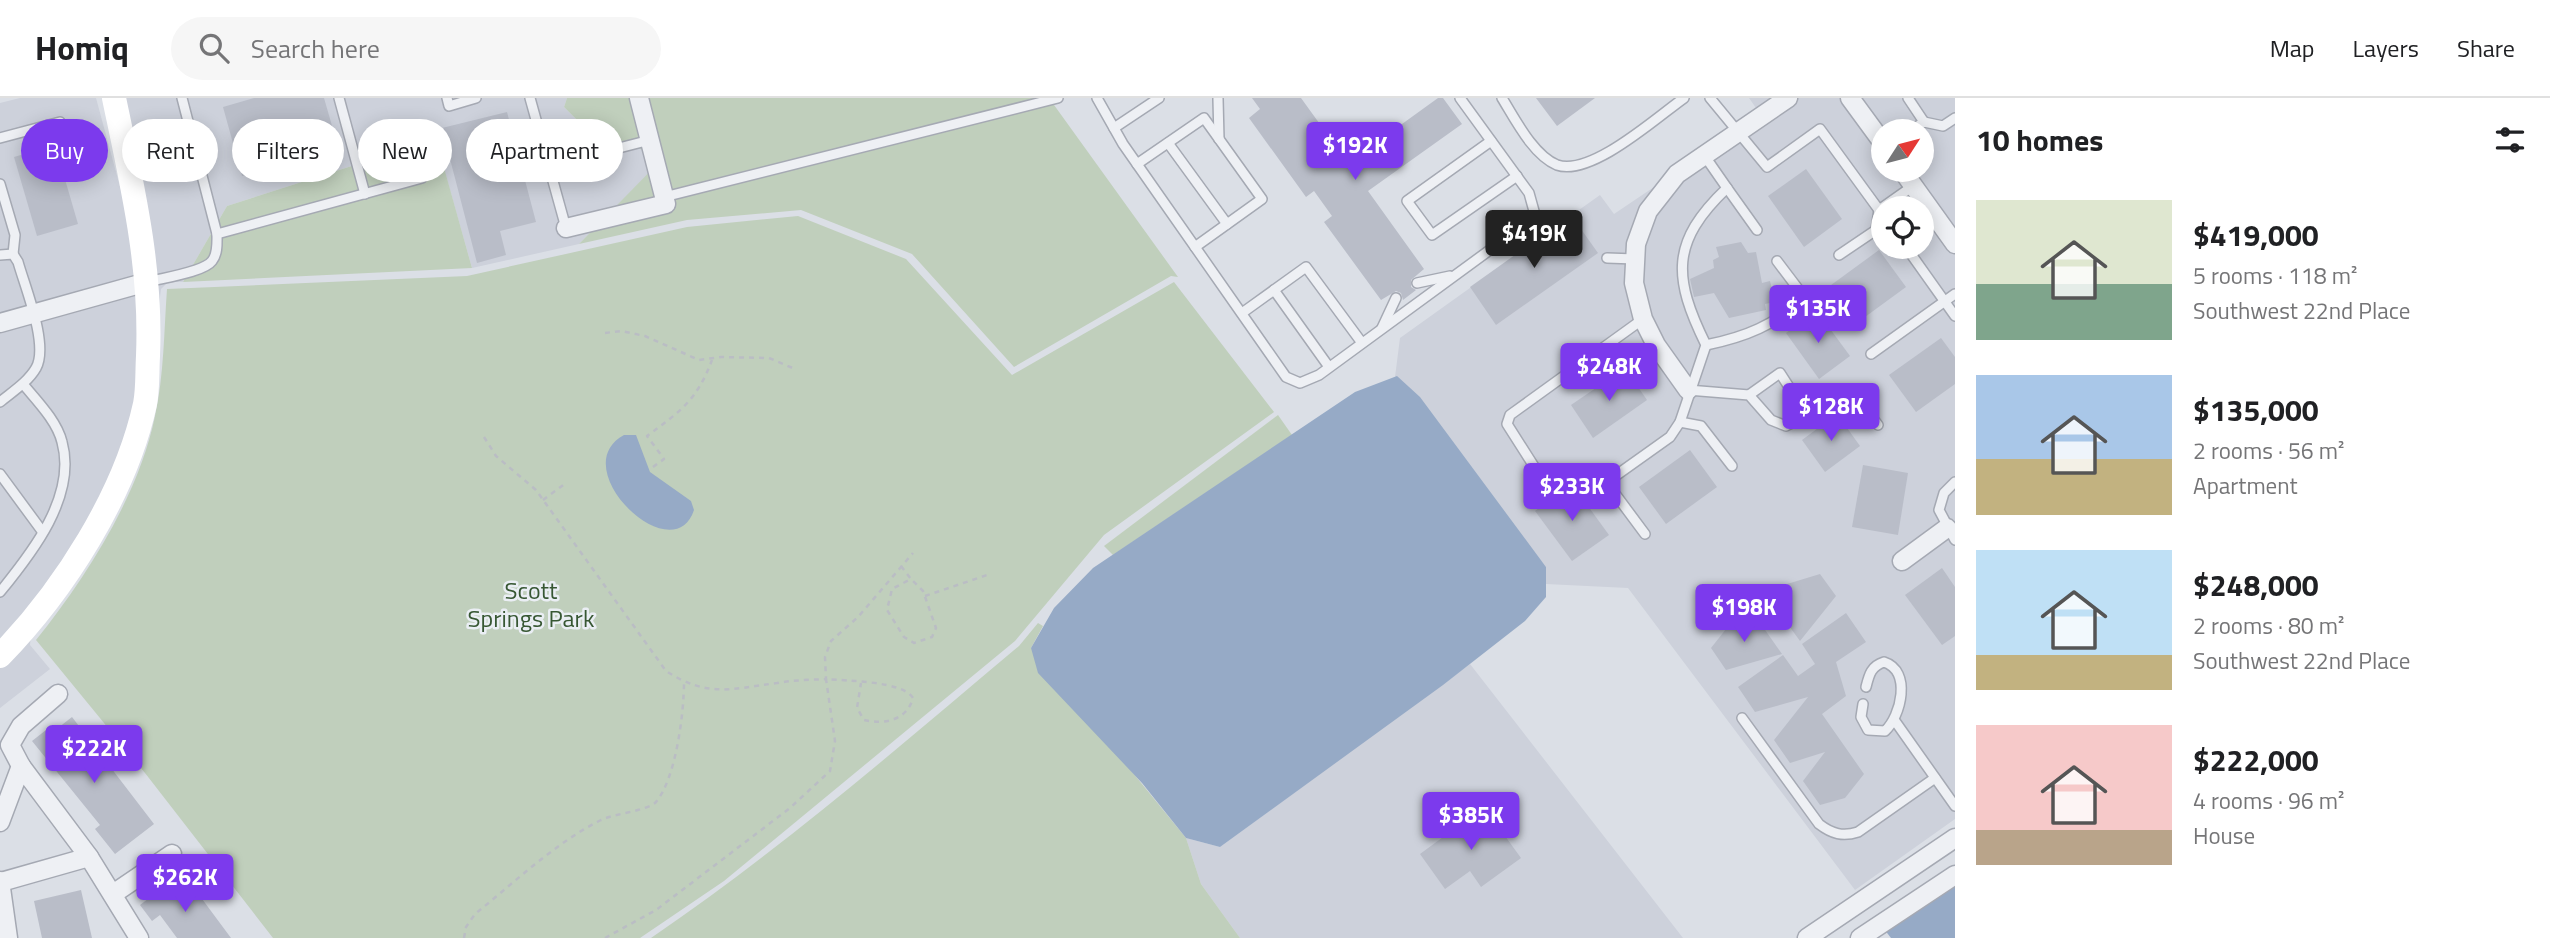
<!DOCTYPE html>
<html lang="en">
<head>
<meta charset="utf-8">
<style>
	body { margin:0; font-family:"Titillium Web",sans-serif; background:#f6f6f6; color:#202124; height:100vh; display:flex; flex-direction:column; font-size:26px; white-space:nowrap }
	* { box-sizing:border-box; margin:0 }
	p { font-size:23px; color:#757577 }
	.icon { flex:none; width:38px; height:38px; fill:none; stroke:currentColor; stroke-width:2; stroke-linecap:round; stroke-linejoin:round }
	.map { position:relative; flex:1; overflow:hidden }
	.panel { display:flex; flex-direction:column; background:#fff; width:595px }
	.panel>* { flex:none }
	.top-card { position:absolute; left:21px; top:21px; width:665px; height:63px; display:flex; gap:14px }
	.needle { width:46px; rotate:54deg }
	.buttons { position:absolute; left:1871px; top:21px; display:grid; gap:14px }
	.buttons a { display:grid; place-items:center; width:63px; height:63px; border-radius:50%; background:#fff; box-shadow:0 4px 18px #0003; font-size:35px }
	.price { position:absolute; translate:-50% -60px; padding:0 16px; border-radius:7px; background:#7c3aed; color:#fff; font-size:23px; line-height:46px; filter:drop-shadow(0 2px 4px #0008) }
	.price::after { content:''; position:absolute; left:50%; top:42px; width:21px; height:16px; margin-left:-10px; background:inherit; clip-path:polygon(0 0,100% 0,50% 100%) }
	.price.on { background:#222; color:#fff }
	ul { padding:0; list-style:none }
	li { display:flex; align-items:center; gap:21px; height:175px; padding:0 21px }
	li span { display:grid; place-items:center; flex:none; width:196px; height:140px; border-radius:0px; color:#555 }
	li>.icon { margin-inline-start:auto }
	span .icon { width:84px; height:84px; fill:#fffc; stroke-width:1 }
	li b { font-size:30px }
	h2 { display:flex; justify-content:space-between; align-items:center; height:84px; padding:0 21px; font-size:30px }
	.pill { padding:0 24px; border-radius:32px; background:#fff; box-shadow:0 4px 18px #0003; font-size:24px; line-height:63px }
	.pill.on { background:#7c3aed; color:#fff }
	header { display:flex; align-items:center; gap:42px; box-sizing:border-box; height:98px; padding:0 35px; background:#fff; border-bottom:2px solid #e0e0e0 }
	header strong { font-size:33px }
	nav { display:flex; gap:38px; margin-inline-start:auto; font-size:24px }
	.search { width:490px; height:63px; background:#f6f6f6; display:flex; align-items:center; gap:18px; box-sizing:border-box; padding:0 24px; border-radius:38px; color:#757577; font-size:26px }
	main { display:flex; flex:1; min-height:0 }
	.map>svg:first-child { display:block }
	.built { fill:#cdd1db; fill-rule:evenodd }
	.green { fill:#c0cfbc }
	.water { fill:#96aac6 }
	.building { fill:#b9bdc8 }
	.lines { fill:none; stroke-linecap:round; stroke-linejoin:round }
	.lane-casing { stroke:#a5a9b3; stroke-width:12 }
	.street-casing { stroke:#a5a9b3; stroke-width:21 }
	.path { stroke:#babdc4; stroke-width:2.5; stroke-dasharray:5 5; stroke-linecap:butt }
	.lane { stroke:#eef0f4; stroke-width:9 }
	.street { stroke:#eef0f4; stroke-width:18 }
	.secondary { stroke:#fff; stroke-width:24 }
	.labels { text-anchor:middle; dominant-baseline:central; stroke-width:5; stroke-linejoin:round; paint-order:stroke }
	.park-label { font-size:24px; fill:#375733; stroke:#eaeef4 }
</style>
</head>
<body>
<header>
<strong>Homiq</strong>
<div class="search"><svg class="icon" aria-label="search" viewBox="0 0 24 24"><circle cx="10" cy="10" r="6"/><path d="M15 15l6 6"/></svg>Search here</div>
<nav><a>Map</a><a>Layers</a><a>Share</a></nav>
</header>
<main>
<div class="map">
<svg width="1955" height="840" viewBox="0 0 1955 840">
	<rect width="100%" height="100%" fill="#dbdfe6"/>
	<!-- built -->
	<g class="built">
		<polygon points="20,0 96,0 136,148 137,305 117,366 77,448 0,548 0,5"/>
		<polygon points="122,0 567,0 564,9 593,38 666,58 579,146 472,170 438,49 383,58 227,108 183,184 168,184 161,191 157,223"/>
		<path d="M 1749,0 L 1955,0 L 1955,721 L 1855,792 L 1628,490 L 1546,486 L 1546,469 L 1395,279 L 1400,240 L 1600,97 L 1614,116 L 1761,17 ZM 1883,33 L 1922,33 L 1922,72 L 1883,72 ZM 1883,110 L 1922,110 L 1922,149 L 1883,149 Z"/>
		<polygon points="31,538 30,547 50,571 0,610 0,569"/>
		<polygon points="1470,566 1683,840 1240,840 1201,786 1186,740 1220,749"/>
	</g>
	<!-- green -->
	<g class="green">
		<polygon points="567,0 1049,0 1178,179 1171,178 1014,269 912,156 801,112 687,122 579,146 665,58 593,38 564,9"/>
		<polygon points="438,48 472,170 183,184 227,108 383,58"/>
		<path d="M 798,118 L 906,161 L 1012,277 L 1174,184 L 1274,314 L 1104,437 L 1015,543 L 724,783 L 640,840 L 273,840 L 145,675 L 36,542 C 86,480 139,397 155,318 C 164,278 164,232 167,191 L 467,178 L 687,129 Z"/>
		<polygon points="1278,317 1292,337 1113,457 1104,448"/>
		<path d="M 1038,525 L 1043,528 L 1031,550 L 1186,740 L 1201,786 L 1240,840 L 651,840 C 780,752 899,649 1019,548 Z"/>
	</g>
	<!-- water -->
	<g class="water">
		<polygon points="1397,278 1420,299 1546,469 1546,499 1525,523 1443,587 1220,749 1186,740 1142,685 1038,575 1031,550 1054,510 1093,470 1355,294"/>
		<path d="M 624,337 L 636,337 L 650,374 L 691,403 L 694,412 C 673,475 563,370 624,337 Z"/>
		<polygon points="1955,786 1955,840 1891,840 1884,831"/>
	</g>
	<!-- building -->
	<g class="building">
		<polygon points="254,0 324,0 339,52 242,78 223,9"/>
		<polygon points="1252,0 1301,0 1348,65 1438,0 1443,0 1462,26 1368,93 1424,171 1411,182 1411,189 1416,192 1403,202 1401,195 1396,193 1381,202 1324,124 1332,118 1314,93 1306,99 1249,20 1260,11"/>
		<polygon points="1536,0 1595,0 1557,28"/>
		<polygon points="507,14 536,124 500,133 506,157 477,165 442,30"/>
		<polygon points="55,47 78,126 37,138 14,59"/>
		<polygon points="1806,71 1842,121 1804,149 1768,98"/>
		<polygon points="1571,117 1598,155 1496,227 1470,189"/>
		<polygon points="1741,144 1748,155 1756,154 1762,185 1770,183 1775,204 1765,206 1766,212 1729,220 1714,195 1694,199 1690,181 1714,170 1713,162 1719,159 1716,149"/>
		<polygon points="1879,152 1906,189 1854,227 1827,190"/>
		<polygon points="1817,213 1850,258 1819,281 1786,235"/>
		<polygon points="1941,240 1955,259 1955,286 1916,314 1889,277"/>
		<polygon points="1625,270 1647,302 1593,340 1571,307"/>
		<polygon points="1837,316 1860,348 1825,374 1802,342"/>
		<polygon points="1690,352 1717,389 1666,426 1639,389"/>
		<polygon points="1863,367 1908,375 1898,437 1852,429"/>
		<polygon points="1572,386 1609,437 1572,463 1535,413"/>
		<polygon points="1942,470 1955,489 1955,538 1942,547 1905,497"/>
		<polygon points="1820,476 1836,498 1800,543 1773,506 1781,501 1777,489"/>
		<polygon points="1846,515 1866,544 1836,564 1846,598 1822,616 1864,676 1845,700 1820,707 1803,683 1825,654 1790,665 1774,642 1808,599 1755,614 1738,589 1783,557 1798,578 1815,566 1802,546"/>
		<polygon points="1756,519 1782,556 1726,572 1711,550 1730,526"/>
		<polygon points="72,619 154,726 115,756 95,731 100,727 32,643 46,632 49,637"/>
		<polygon points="1484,709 1521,760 1481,789 1470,773 1445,791 1420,756"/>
		<polygon points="188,782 231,840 177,840 160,817 152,823 140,807 157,794 163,801"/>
		<polygon points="81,792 92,840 42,840 34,803"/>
	</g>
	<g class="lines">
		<!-- lane casing -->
		<g class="lane-casing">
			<g id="lane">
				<polyline points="339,0 365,96"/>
				<polyline points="447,0 449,8 476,0"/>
				<polyline points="530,0 566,130"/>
				<polyline points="1097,0 1123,46 1286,279 1300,285 1319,277 1528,124 1534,113 1529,95 1460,0"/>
				<path d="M 1502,0 C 1515,21 1533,57 1557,67 C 1591,79 1657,19 1684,0"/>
				<polyline points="1710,0 1767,69 1820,31 1879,112 1913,88"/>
				<polyline points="1908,0 1924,24"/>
				<polyline points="1218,1 1219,41"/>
				<polyline points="1114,30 1159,0"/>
				<polyline points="1910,33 1924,24 1943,28 1955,20"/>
				<polyline points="0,40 60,24"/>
				<polyline points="1491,43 1407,103 1432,137 1517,78"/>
				<polyline points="1168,45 1227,126"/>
				<polyline points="1137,66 1204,20 1262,101 1195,149"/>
				<polyline points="549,68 650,42"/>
				<polyline points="0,86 15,137 13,156"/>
				<polyline points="1727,90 1757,132"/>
				<polyline points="664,99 1058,0"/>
				<polyline points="217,136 422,80"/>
				<polyline points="1906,149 1955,218"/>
				<path d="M 0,157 L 13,156 L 18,164 C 25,189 49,247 36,270 C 28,284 12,294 0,304"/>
				<polyline points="1839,157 1876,132 1879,112"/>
				<polyline points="1607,160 1635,161"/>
				<path d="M 148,184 C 162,180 204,174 212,163 C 218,156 217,144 217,136 L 182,0"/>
				<polyline points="1417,185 1450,178"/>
				<polyline points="1274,192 1329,269"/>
				<polyline points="1242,215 1306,169 1362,245"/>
				<polyline points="1382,230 1396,200"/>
				<path d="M 1706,247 C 1746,239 1774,227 1805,200 L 1777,163"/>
				<polyline points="1871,256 1955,196"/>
				<polyline points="1688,292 1749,297 1771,322 1786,328 1853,294 1878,327"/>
				<polyline points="1749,297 1780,275 1807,317"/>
				<polyline points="1680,324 1701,328 1732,368"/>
				<polyline points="1535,370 1507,326 1510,317 1643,221"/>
				<polyline points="0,376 42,433"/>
				<polyline points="1955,384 1944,395 1939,412 1955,442"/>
				<path d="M 1645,436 L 1613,393 L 1611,381 L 1670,339 L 1680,324 L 1706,247 C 1673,180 1670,144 1727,90 L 1704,57"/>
				<path d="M 0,494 C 32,455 77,398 62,344 C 57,323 37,303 23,286"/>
				<path d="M 1863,606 L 1861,619 L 1868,632 L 1885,633 C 1901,618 1912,573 1884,564 C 1871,568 1869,577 1866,589"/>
				<path d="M 1742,620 L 1819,726 C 1832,736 1843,739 1858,734 L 1935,680"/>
				<polyline points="1895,623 1955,708"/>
			</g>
		</g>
		<!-- street casing -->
		<g class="street-casing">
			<g id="street">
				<polyline points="1850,0 1883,45"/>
				<polyline points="1902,72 1955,146"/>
				<polyline points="566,130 666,106 639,0"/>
				<polyline points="0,225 147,184"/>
				<polyline points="1688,292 1656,247 1643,221 1634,185 1636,146 1648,113 1677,76 1788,0"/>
				<polyline points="1902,463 1947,430"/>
				<polyline points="21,668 10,647 21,628 58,596"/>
				<polyline points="0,724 21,668 89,759 1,784"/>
				<polyline points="89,759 139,840"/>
				<polyline points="0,783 8,840"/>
				<polyline points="113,796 172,756"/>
				<polyline points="1807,840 1955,740"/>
				<polyline points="1860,840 1955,777"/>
			</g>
		</g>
		<!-- path -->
		<g class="path">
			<polyline points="605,235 621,233 645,238 699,262 721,259 769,260 795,271"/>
			<path d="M 484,339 L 496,358 L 536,392 L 666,573 C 708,600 731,591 777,585 C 793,582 810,582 826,581 L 825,559 L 831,543 L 858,519 L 913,455"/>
			<path d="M 653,369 L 664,361 L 647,338 C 681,313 697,302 712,262"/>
			<polyline points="543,402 566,385"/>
			<polyline points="901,468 911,481 892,491 887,512 904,539 914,545 932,539 936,530 923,493 911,481"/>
			<polyline points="925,498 990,476"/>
			<path d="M 464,840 L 466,829 L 475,816 C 515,784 555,745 601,722 C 616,715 647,713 656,704 C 676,680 684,615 684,584"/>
			<path d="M 605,840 L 656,812 L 790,710 L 830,673 L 835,643 L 826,581 C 847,583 903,583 913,600 C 907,622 885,627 864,622 L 857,610 L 861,585"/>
		</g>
		<!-- lane -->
		<use href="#lane" class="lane"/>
		<!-- street -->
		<use href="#street" class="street"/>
		<!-- secondary -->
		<path class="secondary" d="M 0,558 C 64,492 125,397 145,306 C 148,291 147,274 148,258 C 152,170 132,86 114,0"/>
	</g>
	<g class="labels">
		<!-- park labels -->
		<g class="park-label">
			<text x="531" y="492">Scott<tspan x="531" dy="28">Springs Park</tspan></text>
		</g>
	</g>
</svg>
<div class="buttons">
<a><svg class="needle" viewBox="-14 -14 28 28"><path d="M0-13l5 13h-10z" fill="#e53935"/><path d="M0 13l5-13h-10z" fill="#757577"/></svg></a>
<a><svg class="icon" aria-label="locate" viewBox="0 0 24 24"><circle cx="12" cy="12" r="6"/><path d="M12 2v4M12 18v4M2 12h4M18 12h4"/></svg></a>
</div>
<b class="price" style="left:1355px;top:84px">$192K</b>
<b class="price on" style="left:1534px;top:172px">$419K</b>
<b class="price" style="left:1818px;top:247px">$135K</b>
<b class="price" style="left:1609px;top:305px">$248K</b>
<b class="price" style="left:1831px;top:345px">$128K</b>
<b class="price" style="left:1572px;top:425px">$233K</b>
<b class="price" style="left:1744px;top:546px">$198K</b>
<b class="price" style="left:94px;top:687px">$222K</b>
<b class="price" style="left:1471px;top:754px">$385K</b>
<b class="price" style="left:185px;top:816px">$262K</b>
<div class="top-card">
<a class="pill on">Buy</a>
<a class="pill">Rent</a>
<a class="pill">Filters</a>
<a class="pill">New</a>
<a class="pill">Apartment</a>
</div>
</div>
<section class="panel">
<h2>10 homes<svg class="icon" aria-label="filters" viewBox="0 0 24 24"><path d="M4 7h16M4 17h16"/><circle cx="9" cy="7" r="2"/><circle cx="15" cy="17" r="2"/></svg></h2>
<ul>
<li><span style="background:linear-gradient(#dfe7d0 60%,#7fa58c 0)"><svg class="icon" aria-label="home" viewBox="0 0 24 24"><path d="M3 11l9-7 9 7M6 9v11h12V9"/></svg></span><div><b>$419,000</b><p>5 rooms · 118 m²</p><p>Southwest 22nd Place</p></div></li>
<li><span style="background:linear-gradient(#a9c7e8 60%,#c2b280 0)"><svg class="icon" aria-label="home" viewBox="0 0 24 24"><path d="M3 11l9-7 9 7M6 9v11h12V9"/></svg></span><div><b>$135,000</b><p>2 rooms · 56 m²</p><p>Apartment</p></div></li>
<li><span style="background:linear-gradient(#bfe0f5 75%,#c2b280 0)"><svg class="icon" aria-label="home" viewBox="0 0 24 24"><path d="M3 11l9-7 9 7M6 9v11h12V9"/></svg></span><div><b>$248,000</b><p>2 rooms · 80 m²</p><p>Southwest 22nd Place</p></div></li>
<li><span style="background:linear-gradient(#f6c9c9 75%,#b9a48a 0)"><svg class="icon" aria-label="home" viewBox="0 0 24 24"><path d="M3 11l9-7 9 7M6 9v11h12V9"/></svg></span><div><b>$222,000</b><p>4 rooms · 96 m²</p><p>House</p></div></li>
</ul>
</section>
</main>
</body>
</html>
